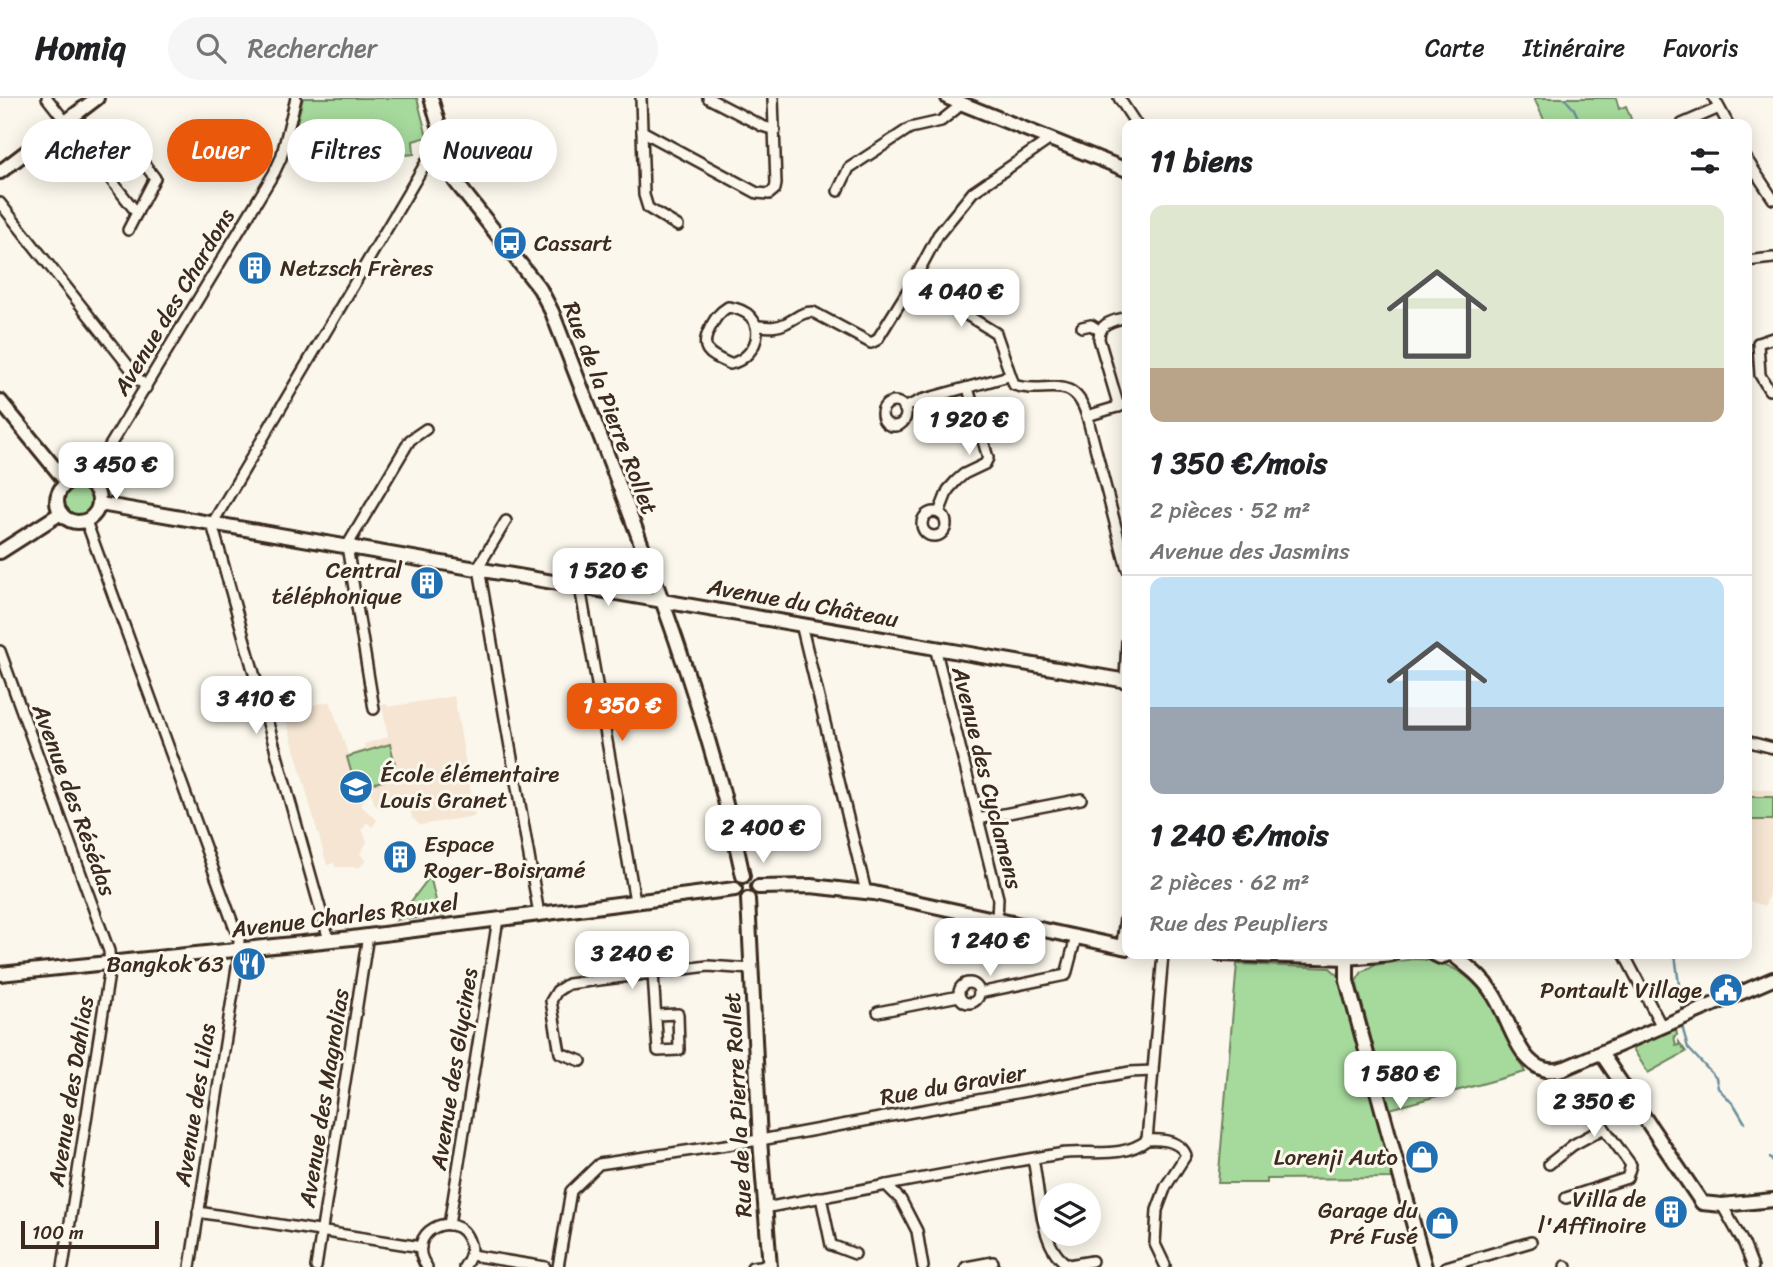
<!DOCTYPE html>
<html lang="fr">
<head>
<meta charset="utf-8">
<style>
	body { margin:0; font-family:Sriracha,sans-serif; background:#f6f6f6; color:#202124; height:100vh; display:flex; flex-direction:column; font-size:26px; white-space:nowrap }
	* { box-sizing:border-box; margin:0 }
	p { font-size:23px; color:#757577 }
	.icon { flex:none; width:38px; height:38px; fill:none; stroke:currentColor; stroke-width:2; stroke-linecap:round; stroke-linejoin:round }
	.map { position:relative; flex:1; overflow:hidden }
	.details { position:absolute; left:1122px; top:21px; width:630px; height:840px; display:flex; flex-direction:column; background:#fff; border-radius:14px; box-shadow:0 4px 18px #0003 }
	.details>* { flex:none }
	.banner { position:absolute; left:21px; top:21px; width:665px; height:63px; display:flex; gap:14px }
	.tools { position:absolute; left:1038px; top:1085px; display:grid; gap:14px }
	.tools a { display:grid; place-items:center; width:63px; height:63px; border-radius:50%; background:#fff; box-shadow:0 4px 18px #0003; font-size:35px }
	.scale { position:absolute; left:21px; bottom:18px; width:138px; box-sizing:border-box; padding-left:7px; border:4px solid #3b2a1e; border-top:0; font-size:19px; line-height:24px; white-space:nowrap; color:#3b2a1e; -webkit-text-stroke:5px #fbf7ec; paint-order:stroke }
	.price { position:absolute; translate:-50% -60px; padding:0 16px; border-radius:14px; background:#fff; color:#222; font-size:23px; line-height:46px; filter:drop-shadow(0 2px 4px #0008) }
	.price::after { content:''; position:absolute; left:50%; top:42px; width:21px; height:16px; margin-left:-10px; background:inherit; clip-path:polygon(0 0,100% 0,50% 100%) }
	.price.selected { background:#ea580c; color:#fff }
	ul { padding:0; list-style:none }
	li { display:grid; align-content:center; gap:14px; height:371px; padding:0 28px }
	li+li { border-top:2px solid #e0e0e0 }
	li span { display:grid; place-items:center; height:217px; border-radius:14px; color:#555 }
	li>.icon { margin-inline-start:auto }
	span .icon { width:126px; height:126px; fill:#fffc; stroke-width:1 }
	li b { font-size:30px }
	h2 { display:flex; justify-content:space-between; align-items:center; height:84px; padding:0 28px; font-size:30px }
	.tag { padding:0 24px; border-radius:32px; background:#fff; box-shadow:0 4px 18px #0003; font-size:24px; line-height:63px }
	.tag.selected { background:#ea580c; color:#fff }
	header { display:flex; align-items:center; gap:42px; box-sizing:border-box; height:98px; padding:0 35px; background:#fff; border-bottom:2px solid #e0e0e0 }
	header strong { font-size:33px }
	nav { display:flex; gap:38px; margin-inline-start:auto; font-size:24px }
	.search { width:490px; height:63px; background:#f6f6f6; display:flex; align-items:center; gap:18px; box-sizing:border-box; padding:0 24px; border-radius:38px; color:#757577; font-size:26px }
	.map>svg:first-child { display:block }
	.built { fill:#f5e5d2 }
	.green { fill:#a6da9d; stroke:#70825e; stroke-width:2 }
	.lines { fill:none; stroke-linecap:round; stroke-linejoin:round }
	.stream { stroke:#6c8f9b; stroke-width:2.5 }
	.street-casing { stroke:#3b2a1e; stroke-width:14 }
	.secondary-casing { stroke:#3b2a1e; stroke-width:18 }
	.street { stroke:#fbf7ec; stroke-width:9 }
	.secondary { stroke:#fbf7ec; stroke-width:12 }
	.labels { text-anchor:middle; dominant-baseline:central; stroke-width:6; stroke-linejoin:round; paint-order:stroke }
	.poi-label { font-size:23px; fill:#3b2a1e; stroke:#fbf7ec; text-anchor:end }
	.street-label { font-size:23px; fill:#3b2a1e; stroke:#fbf7ec }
</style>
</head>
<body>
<header>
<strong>Homiq</strong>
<div class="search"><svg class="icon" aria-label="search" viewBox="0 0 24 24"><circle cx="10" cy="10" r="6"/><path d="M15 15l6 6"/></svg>Rechercher</div>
<nav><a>Carte</a><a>Itinéraire</a><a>Favoris</a></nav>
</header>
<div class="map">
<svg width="1773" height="1169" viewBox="0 0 1773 1169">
	<rect width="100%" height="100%" fill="#fbf7ec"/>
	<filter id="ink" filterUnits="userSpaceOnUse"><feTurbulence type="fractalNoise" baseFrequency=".0143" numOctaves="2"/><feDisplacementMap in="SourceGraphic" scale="14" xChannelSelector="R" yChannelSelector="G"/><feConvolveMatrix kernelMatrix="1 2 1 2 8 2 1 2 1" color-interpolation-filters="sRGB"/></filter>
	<g filter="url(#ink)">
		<!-- built -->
		<g class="built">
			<polygon points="454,598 475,718 420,727 412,720 409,704 399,698 394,708 383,712 375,707 372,697 369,695 360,707 377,722 372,729 367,724 362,731 367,744 360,756 366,762 360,769 335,769 334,765 327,767 284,614 330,603 348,656 365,651 364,646 388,639 382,607 387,606 388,609"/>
			<polygon points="1747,691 1773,692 1773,783 1765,808 1747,802"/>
		</g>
		<!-- green -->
		<g class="green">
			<polygon points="303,0 417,0 427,39 413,43 414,56 302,68 301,41 293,39"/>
			<polygon points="1534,0 1616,0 1619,11 1626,8 1633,26 1546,26"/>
			<circle cx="78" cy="403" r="14"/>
			<polygon points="390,646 398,678 356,691 347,659"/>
			<polygon points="1746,699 1773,699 1773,722 1747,722"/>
			<polygon points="431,777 437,777 437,780 431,782 439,815 445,814 445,817 409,821 408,819 397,822"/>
			<path d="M 1414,861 C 1483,862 1499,924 1525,974 L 1390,1011 L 1356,883 L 1362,874 L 1374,867 Z"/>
			<polygon points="1237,866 1330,870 1338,877 1396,1080 1267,1081 1267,1085 1218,1085"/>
			<polygon points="1676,931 1677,937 1674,938 1676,948 1679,947 1679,944 1686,954 1648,975 1632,949"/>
		</g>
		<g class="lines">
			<!-- stream -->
			<g class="stream">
				<polyline points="1564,0 1574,11 1581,26"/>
				<polyline points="1746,452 1746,475"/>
				<polyline points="1675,856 1682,910 1679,918"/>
				<polyline points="1681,924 1688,950 1716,980 1718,990 1735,1008 1745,1025"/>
				<polyline points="1770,1059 1773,1063"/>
			</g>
			<!-- street casing -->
			<g class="street-casing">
				<g id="street">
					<polyline points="47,0 137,115"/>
					<polyline points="641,0 644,97 648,110 678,128"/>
					<polyline points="708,0 762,28 775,32"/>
					<polyline points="1119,0 1136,26"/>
					<polyline points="1714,0 1728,26"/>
					<polyline points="1682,26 1719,10"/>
					<polyline points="119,33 155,80 128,132"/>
					<polyline points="642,33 757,95 769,96 775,91 776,86 773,0"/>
					<polyline points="1746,60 1773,101"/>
					<polyline points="838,93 849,70 910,30 941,23 956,11 960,5"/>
					<polyline points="0,105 146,290"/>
					<polyline points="1746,163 1773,160"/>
					<path d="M 913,184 L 996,235 L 1014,287 C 1045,298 1073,272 1087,318 L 1127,471"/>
					<path d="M 728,209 C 771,214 761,259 730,266 C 711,257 698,253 710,230 C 715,221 718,215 728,209 Z"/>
					<path d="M 758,228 C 768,229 777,230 786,225 C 797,220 801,214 813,214 L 871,245 L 877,242 L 913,184 L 938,137 L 973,94 L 1046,44 L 1047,41"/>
					<polyline points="1082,229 1091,227 1099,232"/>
					<polyline points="1769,292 1760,277 1758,245 1773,240"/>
					<circle cx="894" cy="316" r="12"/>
					<path d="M 1119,309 L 1099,241 C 1099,224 1113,223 1127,219"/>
					<polyline points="904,310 921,302 1009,278"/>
					<polyline points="1087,318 1127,306"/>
					<polyline points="88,384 274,75 281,60 296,0"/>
					<circle cx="934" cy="426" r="12"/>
					<polyline points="939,415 948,392 956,383 964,376 985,366 988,360 968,290"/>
					<polyline points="86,423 239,842 238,863 190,1169"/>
					<polyline points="506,423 480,466 480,476 539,816"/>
					<polyline points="580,489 635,803"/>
					<polyline points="801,526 866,794"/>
					<polyline points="935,549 998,800 997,822"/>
					<polyline points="0,553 109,853 110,869 63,1169"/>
					<polyline points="1125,581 1127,544"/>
					<polyline points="374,611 347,448 410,342 426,331"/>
					<polyline points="1746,643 1773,650"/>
					<polyline points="978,721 1081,701"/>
					<polyline points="329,842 212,426 431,56 444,48"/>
					<polyline points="1624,856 1662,929"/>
					<polyline points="653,875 658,953 679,952 678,916 656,917"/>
					<circle cx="969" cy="895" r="10"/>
					<polyline points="979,895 1066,877 1076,839"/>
					<polyline points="878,914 959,898"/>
					<polyline points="581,963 560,955 551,903 557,893 568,886 708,868 752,871"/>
					<polyline points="1147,1042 1163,856"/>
					<path d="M 1147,1042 C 1162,1041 1180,1043 1186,1057 L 1166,1088 L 1157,1112 L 1155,1146 L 1165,1167"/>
					<path d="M 1033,1061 C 1040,1092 1039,1152 1069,1167 L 1092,1163"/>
					<polyline points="1549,1066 1573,1047 1604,1030"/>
					<polyline points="886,1087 901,1102 917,1133 923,1169"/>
					<polyline points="821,1099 831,1147 855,1156"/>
					<polyline points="1566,1100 1627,1080 1631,1067 1604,1030 1593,1008 1625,991"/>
					<polyline points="1722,1107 1744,1146 1753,1169"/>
					<path d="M 764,1110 C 863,1092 961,1072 1059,1056 C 1089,1051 1121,1062 1147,1042"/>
					<polyline points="198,1114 421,1149"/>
					<polyline points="449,1127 498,821"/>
					<polyline points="471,1157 545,1169"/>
					<polyline points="1565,1168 1566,1169"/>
					<polyline points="316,1169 368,837"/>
					<path d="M 427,1169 C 402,1135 456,1108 469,1143 C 473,1152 470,1161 464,1169"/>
					<polyline points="558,1169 571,1093 599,1066 766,1041 1130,974 1153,973"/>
					<polyline points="752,1169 769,1167"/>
					<polyline points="966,1169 993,1164"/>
					<polyline points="1446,1169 1531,1144"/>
				</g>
			</g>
			<!-- secondary casing -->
			<g class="secondary-casing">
				<g id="secondary">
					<path d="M 431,0 L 455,83 L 540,191 L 552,214 C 623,400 702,584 743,778"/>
					<polyline points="948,0 1127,72"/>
					<polyline points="0,74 97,0"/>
					<polyline points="0,303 67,385"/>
					<circle cx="78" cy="403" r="21"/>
					<polyline points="100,406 1127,583"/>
					<polyline points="0,454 61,415"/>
					<polyline points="758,789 811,788 874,795 1127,850"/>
					<polyline points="748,801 760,1042 770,1169"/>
					<polyline points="1123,849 1127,821"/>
					<polyline points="1220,856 1347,860 1392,856"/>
					<polyline points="1434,856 1440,859 1449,856"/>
					<path d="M 1452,856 C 1466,867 1481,878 1491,893 C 1511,919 1520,986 1565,970 L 1773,881"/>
					<polyline points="1347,860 1347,883 1425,1169"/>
					<polyline points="0,876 352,840 735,791"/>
					<polyline points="1601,955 1702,1105 1722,1107 1773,1102"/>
				</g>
			</g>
			<!-- street -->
			<use href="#street" class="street"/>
			<!-- secondary -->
			<use href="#secondary" class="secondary"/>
		</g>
	</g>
	<!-- icons -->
	<defs>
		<g id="bus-disc" transform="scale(1.75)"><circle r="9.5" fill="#1f6fb2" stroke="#fbf7ec"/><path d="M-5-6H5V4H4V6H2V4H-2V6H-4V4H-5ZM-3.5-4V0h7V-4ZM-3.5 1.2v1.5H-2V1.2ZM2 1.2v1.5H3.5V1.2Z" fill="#fff"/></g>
		<g id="building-disc" transform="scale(1.75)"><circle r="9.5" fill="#1f6fb2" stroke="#fbf7ec"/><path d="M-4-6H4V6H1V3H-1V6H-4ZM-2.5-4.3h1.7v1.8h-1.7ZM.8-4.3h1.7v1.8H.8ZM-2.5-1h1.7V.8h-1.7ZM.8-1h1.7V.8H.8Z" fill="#fff"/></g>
		<g id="school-disc" transform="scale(1.75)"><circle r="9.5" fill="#1f6fb2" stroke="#fbf7ec"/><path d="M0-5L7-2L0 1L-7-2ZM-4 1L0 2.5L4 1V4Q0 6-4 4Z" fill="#fff"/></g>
		<g id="restaurant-disc" transform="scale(1.75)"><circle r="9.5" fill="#1f6fb2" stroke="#fbf7ec"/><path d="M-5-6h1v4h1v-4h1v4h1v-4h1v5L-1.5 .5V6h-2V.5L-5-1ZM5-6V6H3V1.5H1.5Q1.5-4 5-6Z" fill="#fff"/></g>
		<g id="civic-disc" transform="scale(1.75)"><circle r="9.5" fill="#1f6fb2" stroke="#fbf7ec"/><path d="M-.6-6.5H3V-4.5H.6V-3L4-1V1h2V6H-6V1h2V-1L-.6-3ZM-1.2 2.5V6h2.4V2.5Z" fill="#fff"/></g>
		<g id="shop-disc" transform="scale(1.75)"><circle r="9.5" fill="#1f6fb2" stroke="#fbf7ec"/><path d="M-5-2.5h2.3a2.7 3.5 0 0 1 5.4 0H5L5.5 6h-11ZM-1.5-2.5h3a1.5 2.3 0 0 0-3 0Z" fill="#fff"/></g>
	</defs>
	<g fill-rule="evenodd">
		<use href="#bus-disc" x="510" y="145"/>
		<use href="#building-disc" x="255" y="170"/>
		<use href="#building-disc" x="427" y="485"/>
		<use href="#school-disc" x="356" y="689"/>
		<use href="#building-disc" x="400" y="759"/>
		<use href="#restaurant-disc" x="249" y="866"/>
		<use href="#civic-disc" x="1726" y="892"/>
		<use href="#shop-disc" x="1422" y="1059"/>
		<use href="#building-disc" x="1671" y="1114"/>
		<use href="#shop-disc" x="1442" y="1125"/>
	</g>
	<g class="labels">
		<!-- poi labels -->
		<g class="poi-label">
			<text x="534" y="145" text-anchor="start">Cassart</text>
			<text x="280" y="170" text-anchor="start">Netzsch Frères</text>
			<text x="402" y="472">Central<tspan x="402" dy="26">téléphonique</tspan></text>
			<text x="380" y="676" text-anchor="start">École élémentaire<tspan x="380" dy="26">Louis Granet</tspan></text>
			<text x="424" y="746" text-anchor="start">Espace<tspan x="424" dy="26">Roger-Boisramé</tspan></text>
			<text x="224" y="866">Bangkok 63</text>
			<text x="1702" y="892">Pontault Village</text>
			<text x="1398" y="1059">Lorenji Auto</text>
			<text x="1646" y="1101">Villa de<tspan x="1646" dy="26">l'Affinoire</tspan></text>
			<text x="1418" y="1112">Garage du<tspan x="1418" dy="26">Pré Fusé</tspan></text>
		</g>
		<!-- street labels -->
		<g class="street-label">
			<text transform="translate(174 204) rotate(-59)">Avenue des Chardons</text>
			<text transform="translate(610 310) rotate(69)">Rue de la Pierre Rollet</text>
			<text transform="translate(803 505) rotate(10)">Avenue du Château</text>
			<text transform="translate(987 680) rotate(76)">Avenue des Cyclamens</text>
			<text transform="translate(74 702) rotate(70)">Avenue des Résédas</text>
			<text transform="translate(345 818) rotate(-7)">Avenue Charles Rouxel</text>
			<text transform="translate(454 971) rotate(-81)">Avenue des Glycines</text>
			<text transform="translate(953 987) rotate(-10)">Rue du Gravier</text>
			<text transform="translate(71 993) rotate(-81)">Avenue des Dahlias</text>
			<text transform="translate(324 1000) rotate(-81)">Avenue des Magnolias</text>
			<text transform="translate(195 1007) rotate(-81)">Avenue des Lilas</text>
			<text transform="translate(738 1007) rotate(-93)">Rue de la Pierre Rollet</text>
		</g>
	</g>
</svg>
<div class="tools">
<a><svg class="icon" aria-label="layers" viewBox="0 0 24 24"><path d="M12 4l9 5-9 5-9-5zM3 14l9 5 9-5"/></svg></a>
</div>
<div class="scale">100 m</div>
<b class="price" style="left:961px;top:231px">4 040 €</b>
<b class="price" style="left:969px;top:359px">1 920 €</b>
<b class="price" style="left:116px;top:404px">3 450 €</b>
<b class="price" style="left:608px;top:510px">1 520 €</b>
<b class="price" style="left:256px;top:638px">3 410 €</b>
<b class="price selected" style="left:622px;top:645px">1 350 €</b>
<b class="price" style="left:763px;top:767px">2 400 €</b>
<b class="price" style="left:990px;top:880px">1 240 €</b>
<b class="price" style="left:632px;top:893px">3 240 €</b>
<b class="price" style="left:1400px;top:1013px">1 580 €</b>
<b class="price" style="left:1594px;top:1041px">2 350 €</b>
<div class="banner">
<a class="tag">Acheter</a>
<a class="tag selected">Louer</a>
<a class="tag">Filtres</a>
<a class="tag">Nouveau</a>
</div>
<section class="details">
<h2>11 biens<svg class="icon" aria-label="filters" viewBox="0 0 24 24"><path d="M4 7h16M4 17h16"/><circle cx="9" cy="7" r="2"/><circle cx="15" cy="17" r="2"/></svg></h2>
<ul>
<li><span style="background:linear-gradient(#dfe7d0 75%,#b9a48a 0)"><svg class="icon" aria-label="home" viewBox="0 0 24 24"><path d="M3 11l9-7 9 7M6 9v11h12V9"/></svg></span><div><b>1 350 €/mois</b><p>2 pièces · 52 m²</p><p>Avenue des Jasmins</p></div></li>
<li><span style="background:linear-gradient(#bfe0f5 60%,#9aa5b1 0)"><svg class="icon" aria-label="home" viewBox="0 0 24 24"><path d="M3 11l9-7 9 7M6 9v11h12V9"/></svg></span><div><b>1 240 €/mois</b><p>2 pièces · 62 m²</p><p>Rue des Peupliers</p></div></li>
</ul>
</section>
</div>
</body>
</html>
